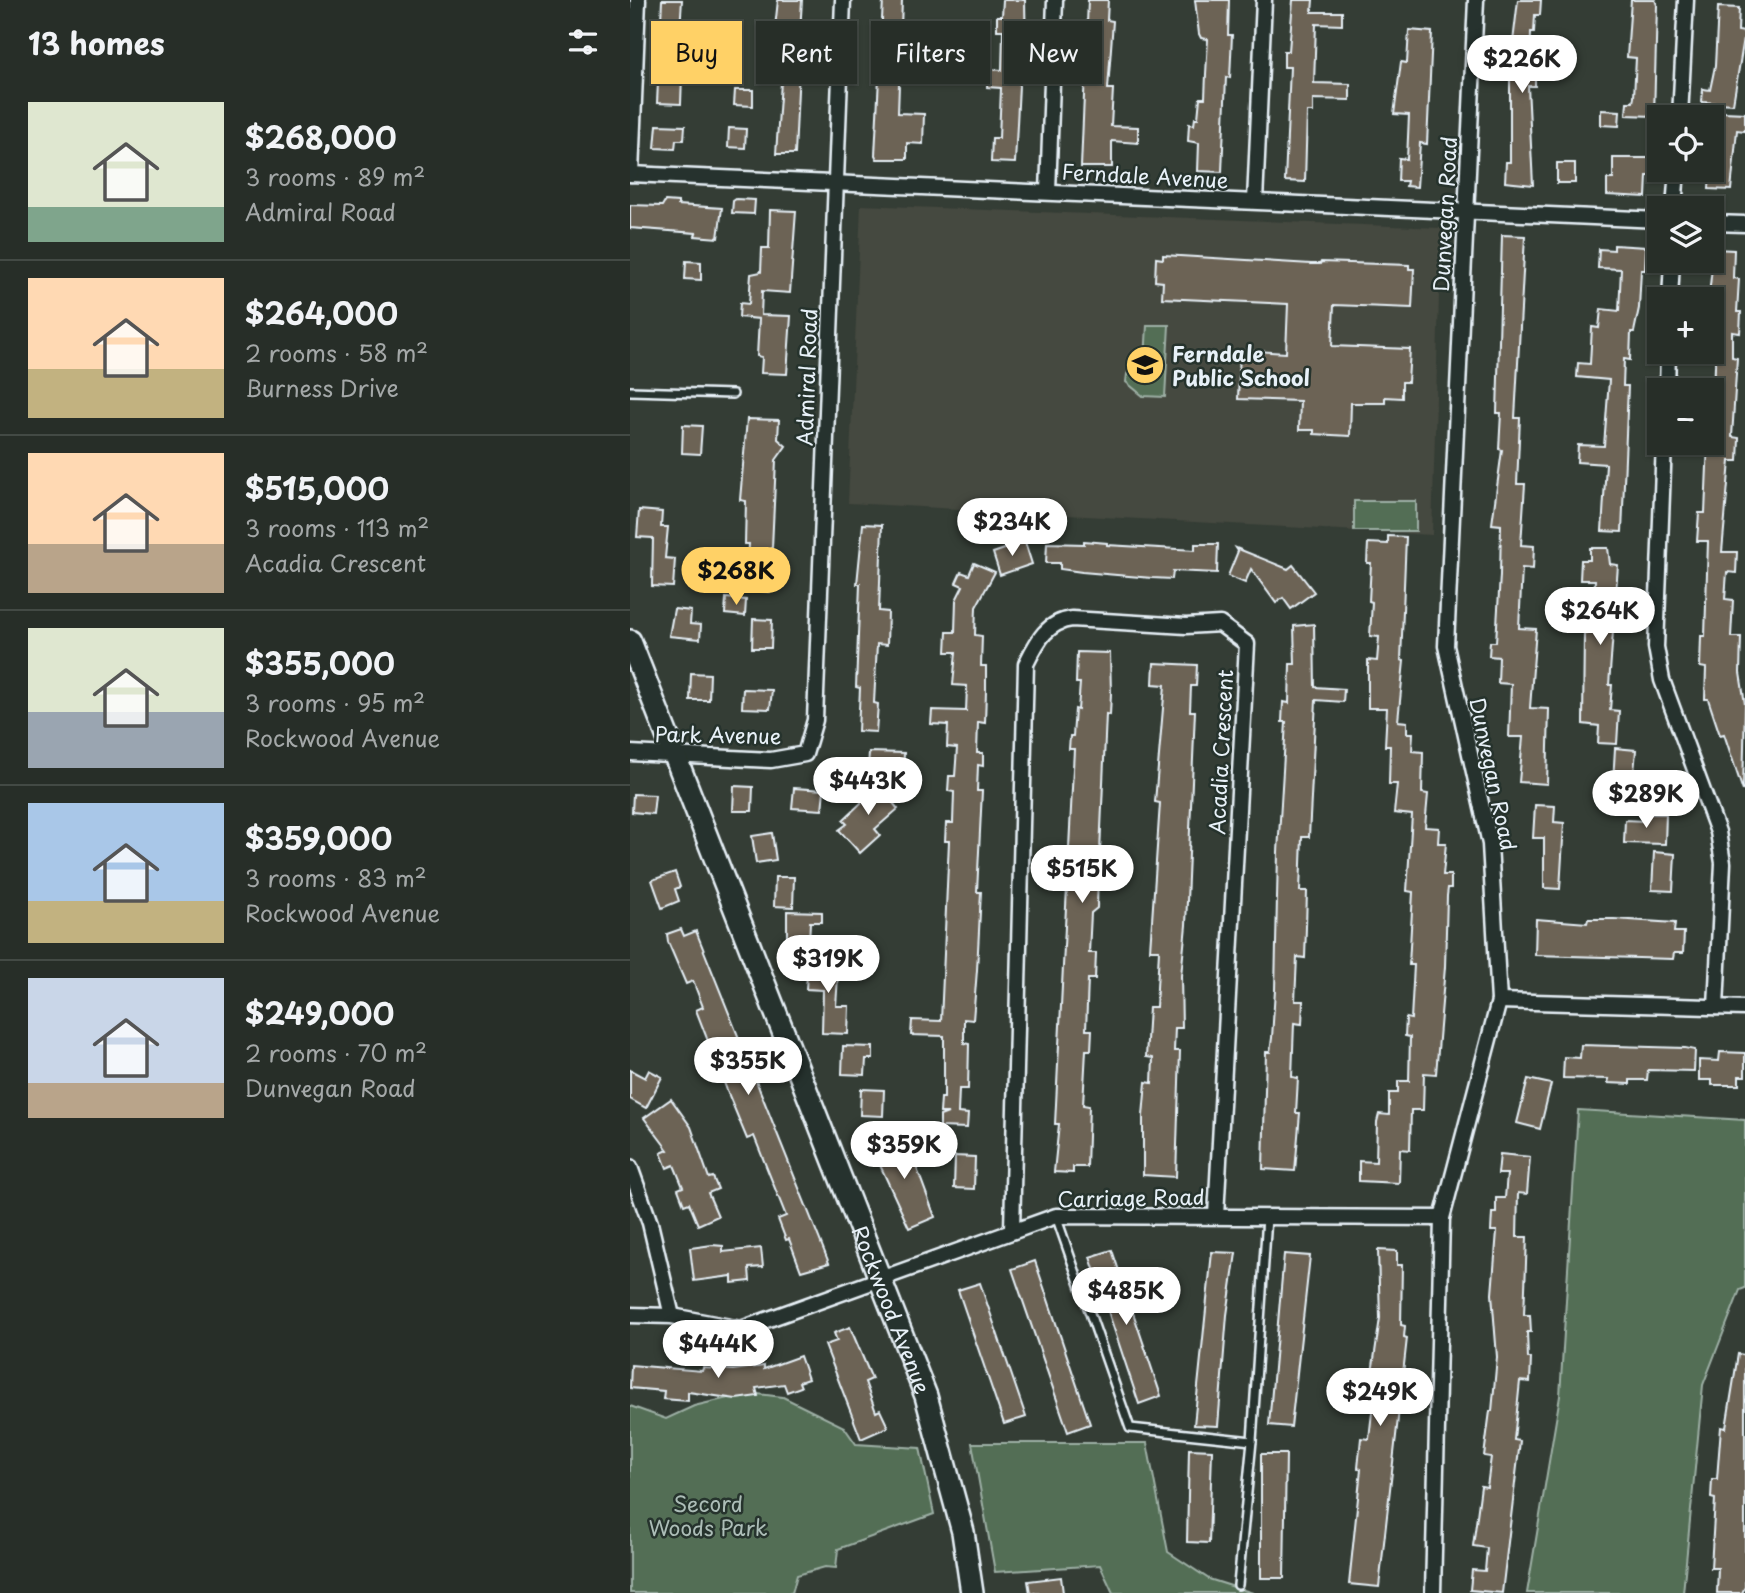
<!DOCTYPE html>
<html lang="en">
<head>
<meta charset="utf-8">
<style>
	body { margin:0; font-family:"Playpen Sans",sans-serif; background:#333a34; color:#f1f3f6; height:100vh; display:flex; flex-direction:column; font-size:26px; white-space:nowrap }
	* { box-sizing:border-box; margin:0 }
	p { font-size:23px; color:#a4a8a8 }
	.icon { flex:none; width:38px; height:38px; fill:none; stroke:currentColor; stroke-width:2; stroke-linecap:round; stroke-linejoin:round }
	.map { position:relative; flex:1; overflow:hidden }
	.panel { display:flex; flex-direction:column; background:#272e28; width:630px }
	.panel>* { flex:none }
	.top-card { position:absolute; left:21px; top:21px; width:665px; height:63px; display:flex; gap:14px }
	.fabs { position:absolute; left:1017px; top:105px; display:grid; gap:14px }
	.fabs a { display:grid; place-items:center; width:77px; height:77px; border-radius:0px; background:#272e28; box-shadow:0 2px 5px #0004,0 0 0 2px #434a45; font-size:35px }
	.price { position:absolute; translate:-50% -60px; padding:0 16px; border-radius:24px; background:#fff; color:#222; font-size:23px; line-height:46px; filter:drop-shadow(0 2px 4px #0008) }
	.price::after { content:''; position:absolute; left:50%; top:42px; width:21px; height:16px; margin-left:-10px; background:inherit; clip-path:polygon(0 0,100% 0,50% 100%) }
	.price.current { background:#ffd166; color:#111 }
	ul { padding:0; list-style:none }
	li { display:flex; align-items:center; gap:21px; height:175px; padding:0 28px }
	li+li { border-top:2px solid #434a45 }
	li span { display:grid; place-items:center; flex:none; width:196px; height:140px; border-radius:0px; color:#555 }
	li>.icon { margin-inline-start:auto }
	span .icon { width:84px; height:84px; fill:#fffc; stroke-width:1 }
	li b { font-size:30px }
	h2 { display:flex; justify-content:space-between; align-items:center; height:84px; padding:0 28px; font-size:30px }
	.chip { padding:0 24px; border-radius:0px; background:#272e28; box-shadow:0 2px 5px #0004,0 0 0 2px #434a45; font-size:24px; line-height:63px }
	.chip.current { background:#ffd166; color:#111 }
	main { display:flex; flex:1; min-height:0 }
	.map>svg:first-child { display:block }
	.built { fill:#45483f }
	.green { fill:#536e55; stroke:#9eb0a6; stroke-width:2 }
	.building { fill:#6c6355; stroke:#e8f1f8; stroke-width:2 }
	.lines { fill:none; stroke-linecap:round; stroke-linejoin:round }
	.lane-casing { stroke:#e8f1f8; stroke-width:12 }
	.street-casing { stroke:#e8f1f8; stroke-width:19 }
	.secondary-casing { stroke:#e8f1f8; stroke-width:26 }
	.lane { stroke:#26332d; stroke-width:7 }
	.street { stroke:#26332d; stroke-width:14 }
	.secondary { stroke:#26332d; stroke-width:21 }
	.labels { text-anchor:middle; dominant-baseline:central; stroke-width:5; stroke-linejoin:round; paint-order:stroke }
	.street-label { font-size:21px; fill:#e8f1f8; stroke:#26332d }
	.poi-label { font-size:21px; font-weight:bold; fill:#e8f1f8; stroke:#26332d; text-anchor:start }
	.park-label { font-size:21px; fill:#acbdb7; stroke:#26332d }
</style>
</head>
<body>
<main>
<section class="panel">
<h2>13 homes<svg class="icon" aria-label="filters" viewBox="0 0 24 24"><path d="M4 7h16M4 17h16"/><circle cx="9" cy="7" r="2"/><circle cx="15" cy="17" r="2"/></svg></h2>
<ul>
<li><span style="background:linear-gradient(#dfe7d0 75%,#7fa58c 0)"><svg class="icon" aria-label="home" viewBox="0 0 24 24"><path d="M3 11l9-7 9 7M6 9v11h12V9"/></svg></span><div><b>$268,000</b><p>3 rooms · 89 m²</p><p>Admiral Road</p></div></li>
<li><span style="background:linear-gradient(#ffd9b3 65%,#c2b280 0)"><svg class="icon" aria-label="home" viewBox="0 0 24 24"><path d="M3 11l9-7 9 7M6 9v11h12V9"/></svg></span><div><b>$264,000</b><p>2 rooms · 58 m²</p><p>Burness Drive</p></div></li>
<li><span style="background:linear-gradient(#ffd9b3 65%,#b9a48a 0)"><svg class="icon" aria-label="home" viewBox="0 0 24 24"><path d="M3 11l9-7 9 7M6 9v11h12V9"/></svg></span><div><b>$515,000</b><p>3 rooms · 113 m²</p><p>Acadia Crescent</p></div></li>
<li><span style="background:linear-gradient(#dfe7d0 60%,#9aa5b1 0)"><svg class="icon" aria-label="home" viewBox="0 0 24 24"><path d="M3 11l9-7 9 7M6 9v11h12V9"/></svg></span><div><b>$355,000</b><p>3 rooms · 95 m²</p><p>Rockwood Avenue</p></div></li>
<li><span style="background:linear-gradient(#a9c7e8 70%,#c2b280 0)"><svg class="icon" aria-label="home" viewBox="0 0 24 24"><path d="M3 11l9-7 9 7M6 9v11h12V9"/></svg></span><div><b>$359,000</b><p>3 rooms · 83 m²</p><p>Rockwood Avenue</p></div></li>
<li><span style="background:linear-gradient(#c9d6e8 75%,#b9a48a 0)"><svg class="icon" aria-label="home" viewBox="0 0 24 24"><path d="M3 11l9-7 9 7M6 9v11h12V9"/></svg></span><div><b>$249,000</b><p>2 rooms · 70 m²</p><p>Dunvegan Road</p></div></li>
</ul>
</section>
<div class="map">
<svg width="1115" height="1593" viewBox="0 0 1115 1593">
	<rect width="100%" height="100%" fill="#343d35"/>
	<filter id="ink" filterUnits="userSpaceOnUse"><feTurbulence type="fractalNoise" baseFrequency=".0143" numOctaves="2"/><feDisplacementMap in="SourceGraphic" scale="14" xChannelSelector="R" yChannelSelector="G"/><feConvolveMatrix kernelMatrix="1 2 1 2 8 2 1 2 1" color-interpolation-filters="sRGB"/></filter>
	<g filter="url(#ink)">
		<!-- built -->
		<polygon class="built" points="231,205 811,228 802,535 218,503"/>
		<!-- green -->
		<g class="green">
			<polygon points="517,325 539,325 535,397 513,396 496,382 497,374 506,361 515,360"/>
			<rect x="724" y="501" width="62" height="30"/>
			<polygon points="948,1110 1115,1120 1115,1288 1110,1290 1073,1385 1053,1593 897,1593 930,1396"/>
			<polygon points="119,1393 153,1397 214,1427 226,1444 290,1448 304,1514 208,1549 206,1568 195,1567 167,1575 162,1593 0,1593 0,1406 36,1419 64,1406"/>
			<polygon points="342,1443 517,1443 538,1552 579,1579 623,1593 483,1593 470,1565 365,1572"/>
		</g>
		<!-- building -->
		<g class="building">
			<polygon points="32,0 52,0 50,29 57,30 56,46 53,46 51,104 27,103"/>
			<polygon points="148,0 172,0 170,32 174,32 174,47 170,47 165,154 146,154 151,82 150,75 140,74"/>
			<polygon points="253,0 272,0 268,113 294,114 293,144 277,143 277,159 247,159 245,155"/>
			<polygon points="373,0 395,0 396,54 392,54 390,66 385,163 361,162 362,138 369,138 371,88 357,87 358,69 372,70 373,30 367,30 367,16 372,16"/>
			<polygon points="458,0 478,0 477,20 483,21 478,89 483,89 481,126 508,127 508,143 482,141 482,167 451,167"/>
			<polygon points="565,0 599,0 598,35 602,35 600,78 596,77 592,172 568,171 569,143 558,141 559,124 564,125 565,118 568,118 570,98 575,98 576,74 578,39 571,38 569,34"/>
			<polygon points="663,0 683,0 682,12 712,12 712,25 686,24 684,83 720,84 720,100 683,99 683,112 677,112 675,182 655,181 660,67 654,67 654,51 659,51"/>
			<polygon points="888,0 911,0 910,15 905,15 904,32 901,32 900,68 905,68 905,86 898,86 903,185 875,182 876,162 880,162 880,67"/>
			<polygon points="1001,0 1025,0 1027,5 1024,116 996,115 997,102 1003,102 1004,97 1006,58 997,57"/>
			<polygon points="1088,7 1109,8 1108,31 1115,32 1103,104 1072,102 1073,89 1080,90 1085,66"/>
			<polygon points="779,30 802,32 797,144 790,143 787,187 776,186 777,181 768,181 769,158 777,159 779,115 764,114 771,62 777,63"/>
			<polygon points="79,56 99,57 98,72 78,71"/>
			<polygon points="105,90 123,90 123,106 104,105"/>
			<polygon points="971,110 990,111 989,126 971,125"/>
			<polygon points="1093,112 1115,113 1115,131 1107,130 1101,190 1079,189 1082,136 1092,136"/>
			<polygon points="27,125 55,126 54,140 46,140 45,149 25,148"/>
			<polygon points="99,128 116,129 115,148 98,147"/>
			<polygon points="983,158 1022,158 1022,176 1017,176 1016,197 977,195 977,179 983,179"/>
			<rect x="927" y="163" width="18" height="20"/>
			<polygon points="106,199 125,200 124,214 102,213 103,201"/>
			<polygon points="35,201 48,202 48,205 92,208 88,238 65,236 66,233 0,228 0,205 32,206"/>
			<polygon points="140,210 166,211 160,293 132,291 131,315 161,316 157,374 131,373 132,357 127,356 129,319 109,317 110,303 119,304 121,274 131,272 132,248 139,248"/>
			<polygon points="872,235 895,236 885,418 890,418 887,484 895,484 891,545 904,546 903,569 892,568 889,628 906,629 900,708 919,709 917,784 889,782 893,737 879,737 881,684 868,683 869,657 859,656 860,642 866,642 870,575 871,525 862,524 872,450 869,449 871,413 867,413"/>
			<polygon points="984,245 1016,247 1015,270 1011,270 1009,308 1004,332 1001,332 1000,360 994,359 993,386 998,386 992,532 972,531 976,464 947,462 948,445 974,446 979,380 947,377 948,363 960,364 962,327 969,328 971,309 989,311 991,269 968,268 969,249 984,250"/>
			<polygon points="1084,249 1104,250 1103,278 1109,279 1107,312 1111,312 1110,333 1102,332 1102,357 1107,358 1102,437 1109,438 1108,461 1100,461 1092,552 1107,552 1106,573 1097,572 1095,599 1103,600 1101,637 1111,637 1110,673 1115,704 1113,791 1094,734 1090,735 1078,699 1075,699 1076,668 1070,667 1071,636 1075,636 1078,541 1067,541 1069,513 1075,513 1078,443 1082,443 1086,341 1082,341 1083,296 1079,295"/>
			<polygon points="533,255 681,264 690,264 691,262 779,265 779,269 784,269 782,308 704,305 702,346 780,349 778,382 772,382 772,398 755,397 755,403 721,403 720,436 684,434 684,430 669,430 670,401 608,399 610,350 656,353 658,304 532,298 533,282 525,281 526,258 533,259"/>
			<polygon points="56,261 71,262 71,280 55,279"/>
			<polygon points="117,419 149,420 148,439 156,446 146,460 140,592 120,590 122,566 118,565 119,544 115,544 116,501 110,500"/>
			<polygon points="53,425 72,426 70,454 52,453"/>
			<polygon points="9,510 32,512 31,527 38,527 35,558 45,559 43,587 22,586 23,538 7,537"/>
			<polygon points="233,524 252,525 249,611 258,612 257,645 247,644 244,703 248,704 246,732 228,731 230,688 226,687 230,584 227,584"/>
			<polygon points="758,536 776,537 771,660 774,661 768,721 777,722 777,733 783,733 782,751 793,752 792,793 798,794 795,827 809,828 808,843 816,843 813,875 821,875 821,888 818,888 817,896 815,967 806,1074 794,1073 793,1110 781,1110 780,1150 770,1149 769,1183 729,1181 729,1161 746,1162 747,1122 749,1114 759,1115 759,1093 768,1093 768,1081 779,1081 780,1037 775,1036 776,1018 781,1019 784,965 779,965 783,892 777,891 782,815 764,813 767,784 759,784 760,746 755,746 757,708 738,708 738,660 747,661 749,637 740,636 742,602 739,601 741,563 737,563 738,543 758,544"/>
			<polygon points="454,541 477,543 477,545 565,550 565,544 588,544 587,573 543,571 542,579 522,578 452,572 430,569 430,563 416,563 417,543 454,544"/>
			<polygon points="395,542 402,564 370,575 363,553"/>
			<polygon points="606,548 658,569 663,565 684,592 661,609 653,598 646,603 621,569 615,583 598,576 608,551"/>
			<polygon points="960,548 978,548 980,564 988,565 979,685 982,685 980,710 989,711 987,744 968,743 969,726 953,724 954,633 962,633 965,580 950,580 951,560 960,560"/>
			<polygon points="344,563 365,572 346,607 345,635 352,636 351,666 356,666 356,691 355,723 348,722 347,753 353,753 353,766 348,765 347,791 352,791 347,892 351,892 347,970 343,1020 334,1019 334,1043 339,1044 338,1089 329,1089 328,1113 338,1114 337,1128 310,1127 310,1116 318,1113 310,1113 311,1098 314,1098 314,1036 281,1035 282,1020 311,1021 319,841 315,841 316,823 323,823 324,792 318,791 319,776 325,776 327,748 317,747 318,725 301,724 302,710 336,711 337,686 323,685 326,652 316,652 317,632 325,632 326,600 333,586 326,583 331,572 339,575"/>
			<polygon points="96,598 116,600 115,616 95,614"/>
			<polygon points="44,609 61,611 60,624 71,625 70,639 39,636"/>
			<polygon points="123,619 142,620 141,648 122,648"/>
			<polygon points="684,624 685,687 714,689 713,702 686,700 679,837 672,837 670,891 677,891 676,927 675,958 667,957 665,1001 673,1001 672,1024 664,1023 662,1077 668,1078 666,1113 670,1113 665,1171 633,1169 636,1052 640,1052 642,1038 645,990 648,852 656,722 652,722 653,702 659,703 660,664 665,664 664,626"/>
			<polygon points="447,652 480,653 481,693 480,715 476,714 470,852 479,853 478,873 468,873 467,908 461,913 459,953 466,953 465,979 458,979 456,1030 462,1030 461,1050 456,1050 453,1105 459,1106 457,1167 443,1167 443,1173 424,1172 429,1124 425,1124 444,749 439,749 440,736 443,736 445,709 448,710 450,683 446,683"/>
			<polygon points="524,663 567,665 566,686 561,686 560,711 565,711 556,925 551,976 552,1028 545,1028 544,1051 550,1051 546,1177 513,1175 513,1116 516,1082 522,1083 523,1058 516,1057 519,1007 526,1007 529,950 520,950 530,803 525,802 535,685 523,684"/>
			<polygon points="61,673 80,674 79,700 60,700"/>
			<polygon points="113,689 142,690 140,709 112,708"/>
			<polygon points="985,748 1006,750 1003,784 983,783"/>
			<polygon points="239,752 274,753 273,779 248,778 257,770 238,769"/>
			<polygon points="245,781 268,809 245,829 250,835 230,853 209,830 217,824 213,820 232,802 227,796"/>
			<polygon points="104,786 123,787 122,811 103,811"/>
			<polygon points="164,788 194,790 192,810 162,808"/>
			<polygon points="3,794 25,795 23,814 2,812"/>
			<polygon points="905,805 925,806 924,822 934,823 930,889 914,888 914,838 903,838"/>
			<polygon points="1016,814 1036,814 1035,844 994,843 995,820 1015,821"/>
			<polygon points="142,833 146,860 126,863 122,836"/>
			<polygon points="1024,852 1045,854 1043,891 1022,890"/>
			<polygon points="45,872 50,887 45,889 49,901 32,908 22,880"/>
			<polygon points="145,877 164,877 163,907 144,906"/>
			<polygon points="157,911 192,912 192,922 180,922 179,943 157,941"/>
			<polygon points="906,919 957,923 958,919 984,919 1045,923 1044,932 1054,932 1053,953 1044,953 1043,959 905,955"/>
			<polygon points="51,929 54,936 66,931 199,1263 171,1271 159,1239 156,1240 148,1219 156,1216 124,1136 117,1139 100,1098 66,1010 73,1007 63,981 56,984 38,942 37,934"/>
			<polygon points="178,960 209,962 206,1006 219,1006 218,1034 192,1033 193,990 176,989"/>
			<polygon points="951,1045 1055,1048 1065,1050 1064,1071 1018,1070 1017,1080 1000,1080 1000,1084 978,1083 979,1079 933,1078 934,1057 950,1058"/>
			<polygon points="213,1046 243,1047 243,1059 236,1059 235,1075 212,1074"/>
			<polygon points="1090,1052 1115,1053 1115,1076 1109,1076 1109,1085 1082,1085 1082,1080 1069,1080 1069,1060 1089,1061"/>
			<polygon points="0,1070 15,1078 19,1070 32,1077 16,1108 0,1099"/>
			<polygon points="898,1079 921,1084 910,1129 887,1123"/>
			<polygon points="231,1089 254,1090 253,1116 230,1115"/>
			<polygon points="41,1099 61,1127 79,1178 83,1177 88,1189 78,1193 88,1216 68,1225 59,1203 54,1205 48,1189 53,1187 44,1165 37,1168 31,1153 38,1150 14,1118"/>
			<polygon points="269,1134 280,1160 283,1158 305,1217 279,1228 243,1150 253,1145 252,1141"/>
			<polygon points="870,1154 900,1157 897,1194 888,1193 887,1237 897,1237 894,1315 900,1315 901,1332 897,1332 898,1358 901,1358 900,1382 890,1381 884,1440 890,1441 872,1593 840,1590 842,1570 855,1571 857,1548 843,1546 851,1486 857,1487 861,1457 854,1456 860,1411 862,1411 867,1357 862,1294 867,1231 861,1231 862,1213 866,1213 866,1198 875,1198 877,1174 868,1174"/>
			<polygon points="325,1156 345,1157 344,1189 324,1188"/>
			<polygon points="82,1245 93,1246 93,1252 131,1248 133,1267 119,1268 120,1281 102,1283 102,1276 64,1281 60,1248"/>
			<polygon points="482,1250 531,1396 509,1404 460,1257"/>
			<polygon points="748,1250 767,1251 767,1265 772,1265 771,1325 775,1326 774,1337 777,1338 749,1587 719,1584 731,1469 728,1468 731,1438 739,1439 744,1394 739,1394 750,1318"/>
			<polygon points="582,1252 606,1253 597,1315 588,1426 564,1425"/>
			<polygon points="654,1254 680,1256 661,1427 639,1425"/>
			<polygon points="405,1261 460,1424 438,1432 382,1269"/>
			<polygon points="350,1283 396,1417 374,1424 328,1290"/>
			<polygon points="220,1327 242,1379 235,1382 246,1412 250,1410 258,1427 231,1439 195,1345 207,1341 204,1333"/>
			<polygon points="1108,1354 1115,1355 1115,1587 1112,1593 1087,1593 1088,1568 1081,1568 1085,1499 1081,1498 1082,1479 1087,1479 1091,1427 1096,1428"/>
			<polygon points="170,1356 178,1379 169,1382 171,1387 157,1392 154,1384 126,1388 128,1396 106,1399 58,1392 58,1401 33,1399 34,1391 0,1388 1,1365 72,1371 73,1368 103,1370 134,1366 134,1369"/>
			<polygon points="559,1449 582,1450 579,1543 557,1542"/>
			<polygon points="631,1454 656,1454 654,1578 631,1578"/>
			<polygon points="431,1577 433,1593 400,1593 398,1581"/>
		</g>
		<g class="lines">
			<!-- lane casing -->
			<g class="lane-casing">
				<g id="lane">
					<polyline points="0,391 103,394"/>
					<polyline points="426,1216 500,1428 622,1441"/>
					<polyline points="608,1585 622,1441 637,1217"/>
				</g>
			</g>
			<!-- street casing -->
			<g class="street-casing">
				<g id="street">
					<polyline points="1050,117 1056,0"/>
					<polyline points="0,174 1029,220"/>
					<polyline points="1,174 8,0"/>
					<polyline points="418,192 425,0"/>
					<polyline points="625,201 634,0"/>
					<polyline points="1044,208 1047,170"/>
					<polyline points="1082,223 1115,224"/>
					<polyline points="1040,299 1042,261"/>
					<polyline points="1037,390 1038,352"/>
					<polyline points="1034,443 1026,647 1032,680 1088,832 1093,863 1086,1007"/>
					<polyline points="0,753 141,760 175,754 185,720 213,0"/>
					<polyline points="869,1001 1115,1008"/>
					<polyline points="0,1167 20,1223 42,1316"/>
					<path d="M 382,1230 L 396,664 C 407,642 416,622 442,619 L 556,626 L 590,624 L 617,644 L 586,1216"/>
					<polyline points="0,1315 42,1316 111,1329 426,1216 812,1218"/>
					<polyline points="803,1593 812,1218 869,1001 860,844 816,646 846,0"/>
				</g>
			</g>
			<!-- secondary casing -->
			<g class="secondary-casing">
				<g id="secondary">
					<path id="s1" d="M 0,641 L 296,1396 L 333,1532 L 342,1593"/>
				</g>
			</g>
			<!-- lane -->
			<use href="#lane" class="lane"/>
			<!-- street -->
			<use href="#street" class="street"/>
			<!-- secondary -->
			<use href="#secondary" class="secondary"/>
		</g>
	</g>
	<!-- icons -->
	<defs>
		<g id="school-disc" transform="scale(2.0125)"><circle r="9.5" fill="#ffd166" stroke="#26332d"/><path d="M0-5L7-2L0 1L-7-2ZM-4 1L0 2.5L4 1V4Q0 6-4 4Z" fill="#111"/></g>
	</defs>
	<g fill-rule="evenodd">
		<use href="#school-disc" x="515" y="365"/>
	</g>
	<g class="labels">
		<!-- street labels -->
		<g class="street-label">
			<text transform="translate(515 175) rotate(3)">Ferndale Avenue</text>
			<text transform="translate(814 214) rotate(-87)">Dunvegan Road</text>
			<text transform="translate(176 377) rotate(-88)">Admiral Road</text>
			<text transform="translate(88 734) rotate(1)">Park Avenue</text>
			<text transform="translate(590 752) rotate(-87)">Acadia Crescent</text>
			<text transform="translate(864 774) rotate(78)">Dunvegan Road</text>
			<text transform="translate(501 1197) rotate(-1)">Carriage Road</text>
			<text stroke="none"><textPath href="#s1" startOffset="718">Rockwood Avenue</textPath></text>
		</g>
		<!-- poi labels -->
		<g class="poi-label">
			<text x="542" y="353">Ferndale<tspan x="542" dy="24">Public School</tspan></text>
		</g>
		<!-- park labels -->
		<g class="park-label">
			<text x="78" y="1503">Secord<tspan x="78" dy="24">Woods Park</tspan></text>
		</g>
	</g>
</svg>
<div class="fabs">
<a><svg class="icon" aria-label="locate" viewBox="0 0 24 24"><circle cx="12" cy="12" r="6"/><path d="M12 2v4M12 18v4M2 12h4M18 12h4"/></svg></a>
<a><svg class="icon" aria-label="layers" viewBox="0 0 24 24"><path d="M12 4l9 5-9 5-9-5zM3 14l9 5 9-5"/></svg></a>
<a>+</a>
<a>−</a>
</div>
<b class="price" style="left:892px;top:95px">$226K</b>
<b class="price" style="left:382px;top:558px">$234K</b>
<b class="price current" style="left:106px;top:607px">$268K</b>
<b class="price" style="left:970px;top:647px">$264K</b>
<b class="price" style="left:238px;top:817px">$443K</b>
<b class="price" style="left:1016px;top:830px">$289K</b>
<b class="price" style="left:452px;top:905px">$515K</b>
<b class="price" style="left:198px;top:995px">$319K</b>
<b class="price" style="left:118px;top:1097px">$355K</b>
<b class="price" style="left:274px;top:1181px">$359K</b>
<b class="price" style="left:496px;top:1327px">$485K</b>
<b class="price" style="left:88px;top:1380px">$444K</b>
<b class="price" style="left:750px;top:1428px">$249K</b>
<div class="top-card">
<a class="chip current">Buy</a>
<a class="chip">Rent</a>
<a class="chip">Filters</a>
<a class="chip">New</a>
</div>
</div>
</main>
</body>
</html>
